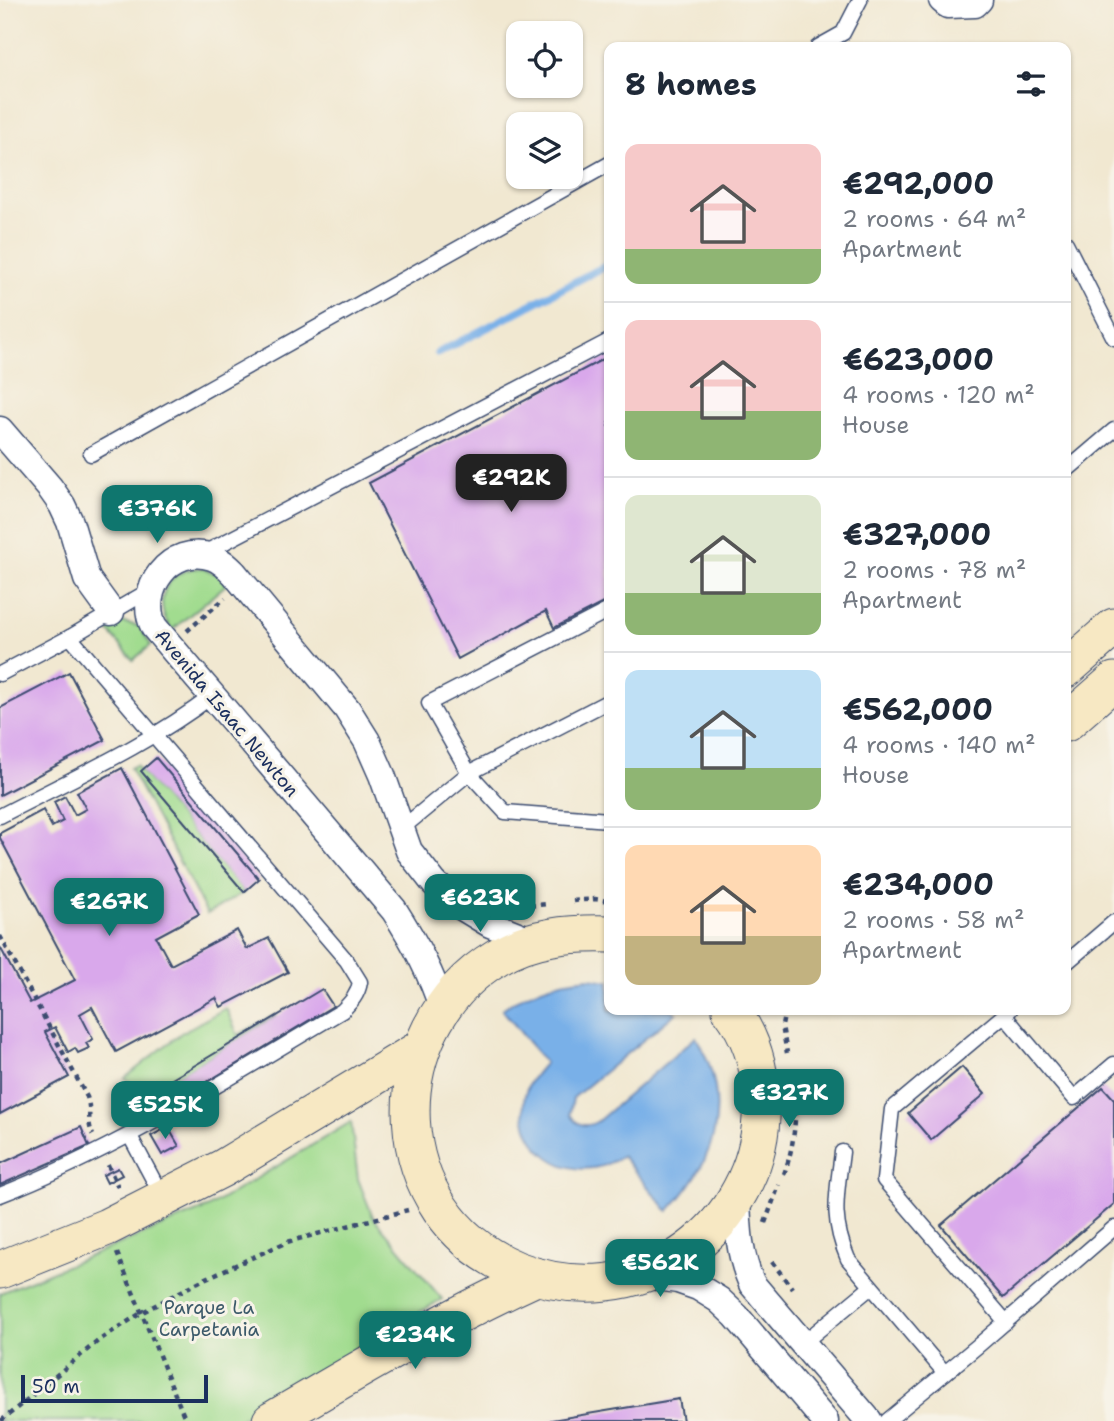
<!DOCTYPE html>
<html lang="en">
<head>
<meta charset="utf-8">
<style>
	body { margin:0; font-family:"Shantell Sans",sans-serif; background:#f2f2f3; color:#1f2937; height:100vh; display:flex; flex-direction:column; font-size:26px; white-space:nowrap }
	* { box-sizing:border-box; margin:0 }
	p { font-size:23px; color:#747a83 }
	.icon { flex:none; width:38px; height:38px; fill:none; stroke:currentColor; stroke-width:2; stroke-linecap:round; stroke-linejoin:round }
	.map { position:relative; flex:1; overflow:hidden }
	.sheet { position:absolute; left:604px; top:42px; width:467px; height:973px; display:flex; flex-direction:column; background:#fff; border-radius:14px; box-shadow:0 2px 5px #0004 }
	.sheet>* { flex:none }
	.fabs { position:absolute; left:506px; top:21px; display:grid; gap:14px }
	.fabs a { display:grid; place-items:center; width:77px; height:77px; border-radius:14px; background:#fff; box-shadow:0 2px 5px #0004; font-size:35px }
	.scale { position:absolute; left:21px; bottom:18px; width:187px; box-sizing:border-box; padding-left:7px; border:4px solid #1b2f5e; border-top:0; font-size:19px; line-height:24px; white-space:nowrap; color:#1b2f5e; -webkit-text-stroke:5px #f7f3e8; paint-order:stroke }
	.price { position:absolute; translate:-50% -60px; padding:0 16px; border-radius:14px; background:#0f766e; color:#fff; font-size:23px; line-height:46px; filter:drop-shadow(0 2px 4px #0008) }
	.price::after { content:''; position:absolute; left:50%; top:42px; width:21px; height:16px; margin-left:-10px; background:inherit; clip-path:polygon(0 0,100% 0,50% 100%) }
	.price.selected { background:#222; color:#fff }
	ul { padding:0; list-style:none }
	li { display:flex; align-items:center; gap:21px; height:175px; padding:0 21px }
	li+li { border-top:2px solid #e0e1e3 }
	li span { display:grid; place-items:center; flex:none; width:196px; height:140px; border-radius:14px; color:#555 }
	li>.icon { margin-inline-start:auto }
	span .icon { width:84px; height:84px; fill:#fffc; stroke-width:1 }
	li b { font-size:30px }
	h2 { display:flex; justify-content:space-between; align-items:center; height:84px; padding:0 21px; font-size:30px }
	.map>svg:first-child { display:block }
	.green { fill:#a1dc8f; stroke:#5e8676; stroke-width:2 }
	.water { fill:#79b0e8; stroke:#4a70a3; stroke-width:2 }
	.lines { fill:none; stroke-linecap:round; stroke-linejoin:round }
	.stream { stroke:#79b0e8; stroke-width:8 }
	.building { fill:#d9a8eb }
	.lane-casing { stroke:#3b4b6f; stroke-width:17 }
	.street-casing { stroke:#3b4b6f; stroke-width:29 }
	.secondary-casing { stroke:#3b4b6f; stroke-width:39 }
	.path { stroke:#3b4b6f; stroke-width:4.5; stroke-dasharray:5 5; stroke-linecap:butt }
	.lane { stroke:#fff; stroke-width:14 }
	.street { stroke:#fff; stroke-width:26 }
	.secondary { stroke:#f7e8c3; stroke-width:37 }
	.labels { text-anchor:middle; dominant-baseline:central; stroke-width:6; stroke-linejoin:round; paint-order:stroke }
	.street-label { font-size:19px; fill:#1b2f5e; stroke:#f7f3e8 }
	.park-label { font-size:19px; fill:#3c5a6a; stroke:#f7f3e8 }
</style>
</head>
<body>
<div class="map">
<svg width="1114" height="1421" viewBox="0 0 1114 1421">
	<rect width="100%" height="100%" fill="#f7f3e8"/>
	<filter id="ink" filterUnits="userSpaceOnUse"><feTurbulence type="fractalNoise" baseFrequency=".0143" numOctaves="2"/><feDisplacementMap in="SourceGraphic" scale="14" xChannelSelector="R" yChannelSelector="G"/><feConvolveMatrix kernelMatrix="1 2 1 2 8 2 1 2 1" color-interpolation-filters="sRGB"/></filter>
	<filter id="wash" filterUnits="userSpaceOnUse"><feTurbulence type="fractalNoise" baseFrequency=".00686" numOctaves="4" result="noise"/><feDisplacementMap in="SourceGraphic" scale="28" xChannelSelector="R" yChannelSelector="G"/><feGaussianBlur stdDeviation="1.57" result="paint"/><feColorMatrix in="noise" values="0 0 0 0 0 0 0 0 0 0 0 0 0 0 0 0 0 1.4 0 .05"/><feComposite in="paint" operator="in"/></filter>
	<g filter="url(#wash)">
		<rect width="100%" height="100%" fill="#f1e8d1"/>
		<!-- green -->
		<g class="green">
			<path d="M 203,568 L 219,575 L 227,584 L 172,630 C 150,602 167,567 203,568 Z"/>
			<polygon points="121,622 139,626 151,645 133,660 106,628"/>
			<polygon points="136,765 244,892 207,914 130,768"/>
			<polygon points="226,1008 238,1035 275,1015 276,1016 147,1094 142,1093 125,1078 181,1033"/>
			<polygon points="351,1122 358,1179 373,1217 442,1299 236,1421 0,1421 0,1293 207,1208"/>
		</g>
		<!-- water -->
		<path class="water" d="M 590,978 L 609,981 L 609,1010 L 672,1010 L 676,1013 L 573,1098 L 570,1114 C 576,1126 587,1128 598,1121 L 696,1037 C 701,1047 707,1057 710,1067 C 728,1123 707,1171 668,1211 L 622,1156 C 616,1159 609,1164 602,1166 C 557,1180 516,1140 525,1095 C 528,1082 536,1073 545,1063 L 502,1009 C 533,989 553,981 590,978 Z"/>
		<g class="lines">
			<!-- stream -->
			<polyline class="stream" points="438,353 609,264"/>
		</g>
		<g id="blocks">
			<!-- building -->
			<g class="building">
				<polygon points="609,356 609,600 554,628 546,611 458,659 369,483"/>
				<polygon points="69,672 105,740 0,795 0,708"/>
				<polygon points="156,758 259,879 244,892 141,771"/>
				<polygon points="122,768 199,914 156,937 171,965 237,930 247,949 269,938 288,972 221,1007 216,998 116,1052 92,1007 80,1014 93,1039 86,1043 89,1048 78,1053 75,1048 68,1052 55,1027 45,1032 69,1077 0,1114 0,947 30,1003 75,980 0,838 0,833 43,810 52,827 63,821 54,802 65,796 75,815 86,809 77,792"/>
				<polygon points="322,989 333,1006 157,1112 147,1094"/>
				<polygon points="962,1067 985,1094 931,1140 908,1113"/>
				<polygon points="1103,1087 1114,1099 1114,1204 1003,1298 941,1225"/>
				<polygon points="81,1127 89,1146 0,1185 0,1164"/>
				<polygon points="168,1127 179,1146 162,1155 151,1136"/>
				<polygon points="118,1168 122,1175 107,1183 103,1175"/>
				<polygon points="679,1399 683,1421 551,1421 551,1420"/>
			</g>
		</g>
	</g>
	<g filter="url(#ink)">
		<use href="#blocks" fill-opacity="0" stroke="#3b4b6f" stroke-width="2"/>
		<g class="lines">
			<!-- lane casing -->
			<g class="lane-casing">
				<g id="lane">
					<polyline points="818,47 843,33 860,0"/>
					<polyline points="1066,243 1114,338"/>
					<polyline points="91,454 609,164"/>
					<polyline points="1066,471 1114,430"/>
					<polyline points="202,554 609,341"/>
					<polyline points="609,610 429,703 469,773 505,812 609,820"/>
					<polyline points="70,637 150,590"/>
					<path d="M 0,674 L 70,637 L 347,961 L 360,982 C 358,995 351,1002 342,1011 C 230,1077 121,1148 0,1195"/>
					<path d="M 0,816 C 71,779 148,745 212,696"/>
					<polyline points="401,829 469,773 609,701"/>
					<polyline points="1066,963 1114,922"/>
					<polyline points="1004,1015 1074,1098 1114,1064"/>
					<polyline points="130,1136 163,1198"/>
					<path d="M 842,1152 C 837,1195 830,1217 848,1259 L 945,1373"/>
					<polyline points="1006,1322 884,1180 892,1109 1010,1010"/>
					<polyline points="803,1343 871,1287"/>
					<polyline points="887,1421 980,1344 1114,1228"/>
				</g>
			</g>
			<!-- street casing -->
			<g class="street-casing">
				<g id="street">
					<polyline points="942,0 948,5 975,4 979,0"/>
					<polyline points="0,430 50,488 62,505 70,522 87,579 111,612"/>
					<path d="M 442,1007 C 431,972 414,941 394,910 L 154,627 C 136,590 171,543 212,557 C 221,560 228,567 234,573 L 347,709 L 367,741 L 382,775 L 409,851 L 434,883 L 462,907 L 490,924 L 533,941"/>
					<path d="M 737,1198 C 738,1229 739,1255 752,1284 L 869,1421"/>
					<polyline points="642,1275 678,1280 698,1287 719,1300 736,1316 825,1421"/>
				</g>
			</g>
			<!-- secondary casing -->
			<g class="secondary-casing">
				<g id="secondary">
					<polyline points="1066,669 1114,627"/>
					<polyline points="1066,723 1114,681"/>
					<path d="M 609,934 C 570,933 531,936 497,957 C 376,1031 383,1216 517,1270 C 553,1284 589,1287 626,1279 C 678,1267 722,1230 745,1181 C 770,1129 767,1057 731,1010"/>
					<polyline points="0,1270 107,1227 223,1168 420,1049"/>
					<path d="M 271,1421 C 358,1370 444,1319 536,1277"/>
				</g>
			</g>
			<!-- path -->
			<g class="path">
				<polyline points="187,631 225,598"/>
				<polyline points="573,901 595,899 609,901"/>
				<polyline points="520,907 547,904"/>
				<path d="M 0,936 L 87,1097 C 92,1111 86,1122 93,1135"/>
				<polyline points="785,1010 782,1026 787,1053"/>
				<polyline points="108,1165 118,1187"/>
				<path d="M 784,1174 C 794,1147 798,1114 793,1086"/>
				<polyline points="765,1223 779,1185"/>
				<polyline points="117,1253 186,1421"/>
				<polyline points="772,1262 792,1288"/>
				<polyline points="1,1421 98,1341 141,1313 202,1280 287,1242 408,1210"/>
			</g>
			<!-- lane -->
			<use href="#lane" class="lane"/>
			<!-- street -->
			<use href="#street" class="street"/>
			<!-- secondary -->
			<use href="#secondary" class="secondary"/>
		</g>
	</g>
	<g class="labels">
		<!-- street labels -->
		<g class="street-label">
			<text transform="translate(227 713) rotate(50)">Avenida Isaac Newton</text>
		</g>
		<!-- park labels -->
		<g class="park-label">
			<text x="209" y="1307">Parque La<tspan x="209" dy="22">Carpetania</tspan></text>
		</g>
	</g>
</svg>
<div class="fabs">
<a><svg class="icon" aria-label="locate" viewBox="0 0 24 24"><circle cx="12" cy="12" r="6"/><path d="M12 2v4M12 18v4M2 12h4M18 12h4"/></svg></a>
<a><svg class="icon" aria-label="layers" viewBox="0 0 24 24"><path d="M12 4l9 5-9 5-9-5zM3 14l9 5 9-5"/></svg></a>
</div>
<div class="scale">50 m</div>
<b class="price selected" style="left:511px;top:514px">€292K</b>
<b class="price" style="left:157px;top:545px">€376K</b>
<b class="price" style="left:480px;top:934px">€623K</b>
<b class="price" style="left:109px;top:938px">€267K</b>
<b class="price" style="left:789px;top:1129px">€327K</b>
<b class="price" style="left:165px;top:1141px">€525K</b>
<b class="price" style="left:660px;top:1299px">€562K</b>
<b class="price" style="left:415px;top:1371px">€234K</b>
<section class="sheet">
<h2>8 homes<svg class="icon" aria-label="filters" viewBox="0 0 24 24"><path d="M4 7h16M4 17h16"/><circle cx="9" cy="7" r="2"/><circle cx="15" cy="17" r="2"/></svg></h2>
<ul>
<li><span style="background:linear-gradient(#f6c9c9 75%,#8fb573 0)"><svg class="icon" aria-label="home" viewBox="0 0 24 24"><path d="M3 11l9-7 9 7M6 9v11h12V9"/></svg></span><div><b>€292,000</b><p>2 rooms · 64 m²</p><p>Apartment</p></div></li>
<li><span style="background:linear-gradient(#f6c9c9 65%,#8fb573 0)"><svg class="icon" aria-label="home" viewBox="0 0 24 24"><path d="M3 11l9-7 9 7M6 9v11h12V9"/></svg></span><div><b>€623,000</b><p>4 rooms · 120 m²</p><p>House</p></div></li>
<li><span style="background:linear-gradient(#dfe7d0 70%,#8fb573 0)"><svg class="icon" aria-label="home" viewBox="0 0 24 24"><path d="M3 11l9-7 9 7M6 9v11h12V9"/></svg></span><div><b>€327,000</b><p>2 rooms · 78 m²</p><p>Apartment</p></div></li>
<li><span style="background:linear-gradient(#bfe0f5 70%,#8fb573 0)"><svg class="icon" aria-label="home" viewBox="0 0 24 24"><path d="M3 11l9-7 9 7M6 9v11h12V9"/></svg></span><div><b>€562,000</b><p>4 rooms · 140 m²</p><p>House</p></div></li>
<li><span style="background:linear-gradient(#ffd9b3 65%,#c2b280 0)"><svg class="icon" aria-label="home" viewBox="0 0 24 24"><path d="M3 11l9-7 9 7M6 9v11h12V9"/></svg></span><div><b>€234,000</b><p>2 rooms · 58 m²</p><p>Apartment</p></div></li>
</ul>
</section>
</div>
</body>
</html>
